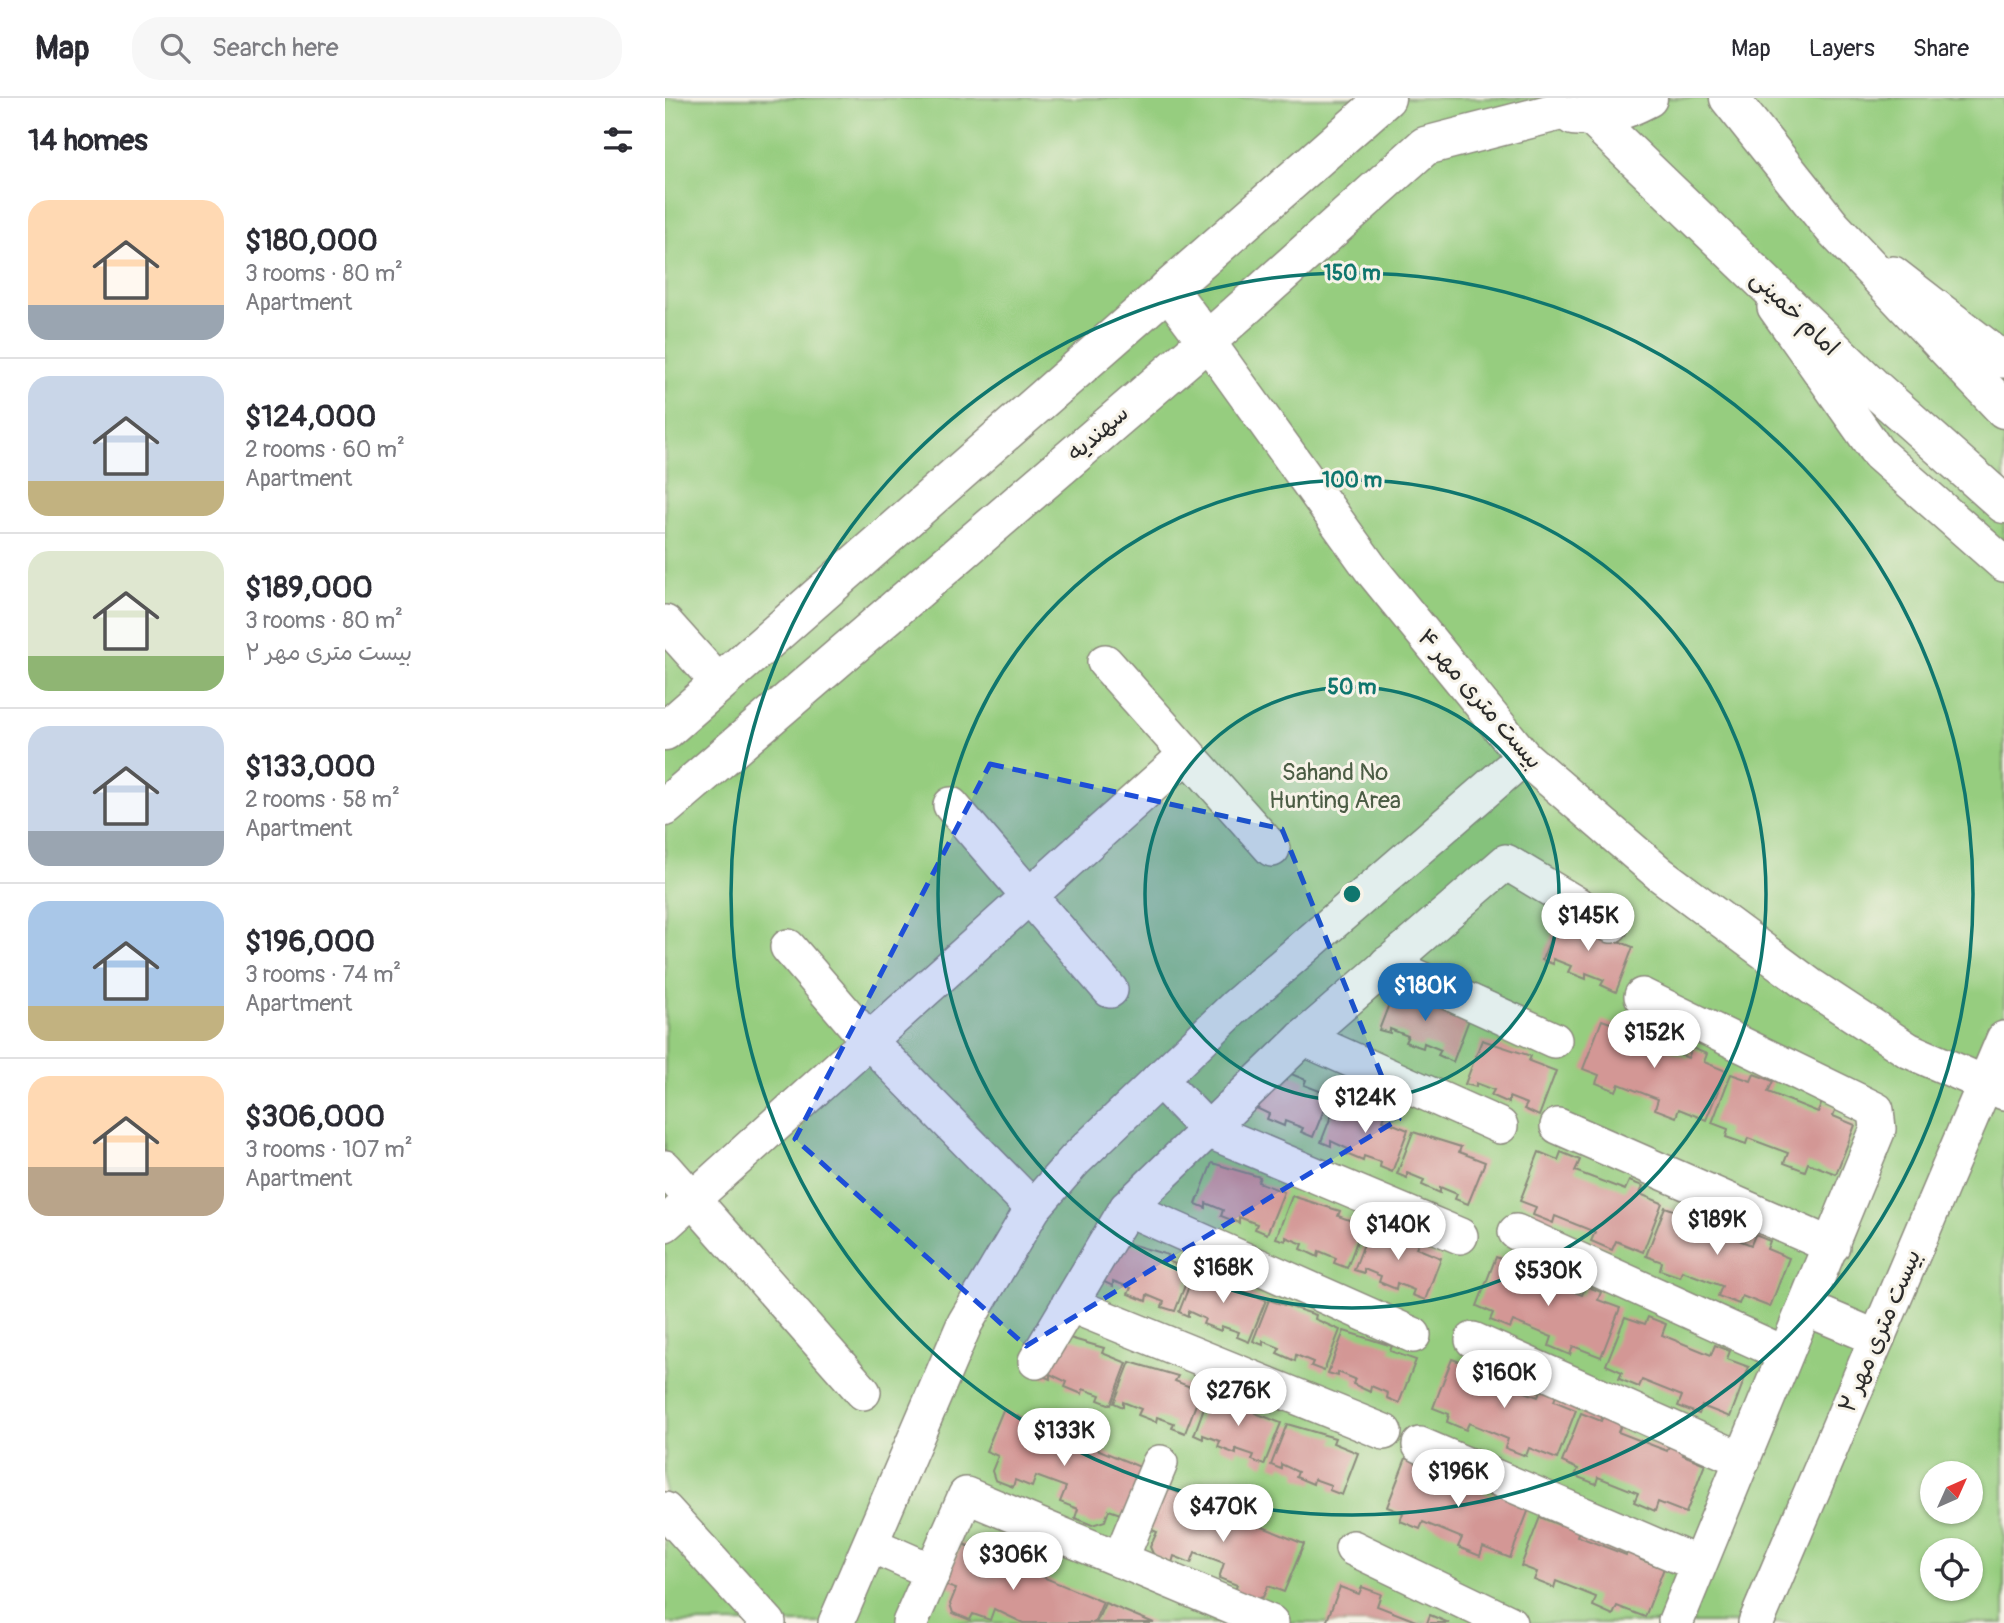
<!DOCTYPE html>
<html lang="en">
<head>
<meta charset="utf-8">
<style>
	body { margin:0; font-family:Pangolin,"Playpen Sans Arabic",sans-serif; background:#f7f7f7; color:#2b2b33; height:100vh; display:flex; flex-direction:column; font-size:26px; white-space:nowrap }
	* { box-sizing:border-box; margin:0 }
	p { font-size:23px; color:#7c7c81 }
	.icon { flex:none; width:38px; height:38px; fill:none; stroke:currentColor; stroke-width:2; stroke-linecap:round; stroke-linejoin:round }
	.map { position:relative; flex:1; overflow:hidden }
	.sheet { display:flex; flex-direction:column; background:#fff; width:665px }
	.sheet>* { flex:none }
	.needle { width:46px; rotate:45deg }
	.fabs { position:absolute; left:1255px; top:1363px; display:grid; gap:14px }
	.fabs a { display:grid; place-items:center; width:63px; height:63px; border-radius:50%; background:#fff; box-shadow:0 2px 5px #0004; font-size:35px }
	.price { position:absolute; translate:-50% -60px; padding:0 16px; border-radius:24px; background:#fff; color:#222; font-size:23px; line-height:46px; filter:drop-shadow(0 2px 4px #0008) }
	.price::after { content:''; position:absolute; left:50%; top:42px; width:21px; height:16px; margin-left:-10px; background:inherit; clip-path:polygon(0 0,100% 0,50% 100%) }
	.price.active { background:#1f6fb2; color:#fff }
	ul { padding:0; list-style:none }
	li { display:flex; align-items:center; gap:21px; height:175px; padding:0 28px }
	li+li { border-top:2px solid #e1e1e2 }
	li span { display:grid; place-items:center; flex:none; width:196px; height:140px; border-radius:21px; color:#555 }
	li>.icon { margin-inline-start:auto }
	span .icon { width:84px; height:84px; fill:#fffc; stroke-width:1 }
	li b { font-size:30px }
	h2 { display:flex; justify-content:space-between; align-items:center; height:84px; padding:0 28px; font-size:30px }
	header { display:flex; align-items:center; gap:42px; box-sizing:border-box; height:98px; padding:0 35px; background:#fff; border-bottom:2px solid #e1e1e2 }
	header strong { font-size:33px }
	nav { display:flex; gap:38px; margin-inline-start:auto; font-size:24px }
	.search { width:490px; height:63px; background:#f7f7f7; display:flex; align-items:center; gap:18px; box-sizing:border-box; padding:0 24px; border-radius:28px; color:#7c7c81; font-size:26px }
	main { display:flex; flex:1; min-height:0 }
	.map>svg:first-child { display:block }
	.green { fill:#96cd7f; stroke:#607c55; stroke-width:2; fill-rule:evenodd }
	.building { fill:#d39795 }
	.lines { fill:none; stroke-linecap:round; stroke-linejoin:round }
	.minor-casing { stroke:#8c8a7d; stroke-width:38 }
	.major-casing { stroke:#8c8a7d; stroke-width:41 }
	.minor { stroke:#fff; stroke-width:35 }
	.major { stroke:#fff; stroke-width:38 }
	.marked { fill:#1d4ed8; fill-opacity:0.2; stroke:#1d4ed8; stroke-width:5; stroke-dasharray:14 9; stroke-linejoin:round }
	.ring { fill:none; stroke:#0f766e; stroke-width:3.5 }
	.labels { text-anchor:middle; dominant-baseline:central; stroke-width:6; stroke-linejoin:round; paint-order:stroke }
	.street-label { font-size:24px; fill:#2b2b2b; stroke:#f7f3e8 }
	.park-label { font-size:24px; fill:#4b5c44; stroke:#f7f3e8 }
	.centre { fill:#0f766e; stroke:#f7f3e8; stroke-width:3.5 }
	.ring-label { font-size:21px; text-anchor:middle; font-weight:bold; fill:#0f766e; stroke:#f7f3e8; stroke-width:6; stroke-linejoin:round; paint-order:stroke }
</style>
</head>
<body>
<header>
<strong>Map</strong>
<div class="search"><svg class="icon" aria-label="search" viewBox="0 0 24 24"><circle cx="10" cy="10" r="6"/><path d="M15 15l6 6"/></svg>Search here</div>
<nav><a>Map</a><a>Layers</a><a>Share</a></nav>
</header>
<main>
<section class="sheet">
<h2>14 homes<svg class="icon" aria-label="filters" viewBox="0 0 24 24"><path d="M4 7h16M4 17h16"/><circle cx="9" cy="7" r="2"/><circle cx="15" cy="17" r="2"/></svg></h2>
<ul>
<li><span style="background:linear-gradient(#ffd9b3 75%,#9aa5b1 0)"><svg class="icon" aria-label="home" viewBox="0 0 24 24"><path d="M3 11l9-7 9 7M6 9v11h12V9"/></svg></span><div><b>$180,000</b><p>3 rooms · 80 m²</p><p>Apartment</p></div></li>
<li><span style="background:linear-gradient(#c9d6e8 75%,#c2b280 0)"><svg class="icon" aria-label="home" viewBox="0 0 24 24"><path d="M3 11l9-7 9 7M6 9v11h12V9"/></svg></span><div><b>$124,000</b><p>2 rooms · 60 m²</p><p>Apartment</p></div></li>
<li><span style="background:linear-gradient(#dfe7d0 75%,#8fb573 0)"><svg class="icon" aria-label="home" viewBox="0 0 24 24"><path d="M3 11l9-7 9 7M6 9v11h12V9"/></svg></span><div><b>$189,000</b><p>3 rooms · 80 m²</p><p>بیست متری مهر ۲</p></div></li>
<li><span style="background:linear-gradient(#c9d6e8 75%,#9aa5b1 0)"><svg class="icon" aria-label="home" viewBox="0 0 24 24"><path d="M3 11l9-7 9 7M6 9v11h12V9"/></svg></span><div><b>$133,000</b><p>2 rooms · 58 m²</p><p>Apartment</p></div></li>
<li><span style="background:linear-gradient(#a9c7e8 75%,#c2b280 0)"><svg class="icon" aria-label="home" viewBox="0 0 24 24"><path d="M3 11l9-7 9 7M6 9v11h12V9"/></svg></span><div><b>$196,000</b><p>3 rooms · 74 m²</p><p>Apartment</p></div></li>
<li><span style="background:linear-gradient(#ffd9b3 65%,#b9a48a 0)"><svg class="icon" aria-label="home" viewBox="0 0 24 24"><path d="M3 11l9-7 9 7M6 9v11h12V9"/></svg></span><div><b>$306,000</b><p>3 rooms · 107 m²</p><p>Apartment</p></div></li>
</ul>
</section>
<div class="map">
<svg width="1339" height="1525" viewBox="0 0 1339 1525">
	<rect width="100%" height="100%" fill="#f7f3e8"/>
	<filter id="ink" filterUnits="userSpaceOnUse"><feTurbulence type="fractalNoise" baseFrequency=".0143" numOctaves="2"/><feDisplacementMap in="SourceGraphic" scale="14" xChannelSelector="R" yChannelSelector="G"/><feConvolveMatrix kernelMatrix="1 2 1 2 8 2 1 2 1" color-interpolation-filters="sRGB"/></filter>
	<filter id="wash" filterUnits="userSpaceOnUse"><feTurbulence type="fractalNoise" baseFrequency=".00686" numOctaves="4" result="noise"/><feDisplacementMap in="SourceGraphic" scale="28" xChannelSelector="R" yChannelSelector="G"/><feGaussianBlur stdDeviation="1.57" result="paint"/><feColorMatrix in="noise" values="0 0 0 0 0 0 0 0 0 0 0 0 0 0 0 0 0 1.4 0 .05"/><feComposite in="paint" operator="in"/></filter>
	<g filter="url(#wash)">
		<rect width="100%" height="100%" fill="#eee8cf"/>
		<!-- green -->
		<path class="green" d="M 0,0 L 1339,0 L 1339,1525 L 0,1525 ZM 1267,1376 L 1306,1376 L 1306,1414 L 1267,1414 ZM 1267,1452 L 1306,1452 L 1306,1491 L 1267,1491 Z"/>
		<g id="blocks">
			<!-- building -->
			<g class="building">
				<polygon points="894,819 968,849 951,894 936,887 939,882 921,875 921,881 903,874 906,868 888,861 888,866 877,862"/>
				<polygon points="731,888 805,919 788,964 773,957 776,952 759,945 758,950 740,944 743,938 725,931 725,935 714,932"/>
				<polygon points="937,922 956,929 959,922 978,929 974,940 1023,960 1027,950 1042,956 1039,964 1061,973 1041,1022 1014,1011 1011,1019 990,1011 993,1001 954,986 951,993 931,985 934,977 918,971"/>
				<polygon points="817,942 866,958 864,963 891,973 874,1018 859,1011 862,1006 844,999 844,1005 826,997 829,992 811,985 811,989 800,986"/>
				<polygon points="619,973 641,982 639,987 665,997 648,1039 636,1034 638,1030 620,1023 619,1028 602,1021 604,1016 587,1008"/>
				<polygon points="1066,976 1086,983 1089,976 1108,983 1103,994 1153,1014 1157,1004 1171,1010 1168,1018 1190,1027 1171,1076 1143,1065 1140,1073 1119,1065 1123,1055 1083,1040 1081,1046 1061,1039 1063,1031 1047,1025"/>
				<polygon points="672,1003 720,1017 718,1022 743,1032 727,1074 715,1069 716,1064 699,1058 698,1063 681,1056 683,1051 666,1043 666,1048 656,1044"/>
				<polygon points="748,1034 796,1049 794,1054 820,1064 803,1106 790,1101 792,1096 775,1089 775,1095 757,1087 759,1082 742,1075 742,1080 732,1076"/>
				<polygon points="874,1054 893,1062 896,1054 915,1062 910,1073 960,1092 964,1083 978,1088 975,1096 997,1105 978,1154 951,1143 947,1152 926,1143 930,1134 890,1118 888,1125 868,1117 871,1109 855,1103"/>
				<polygon points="547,1065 595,1079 593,1084 619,1094 602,1136 590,1131 592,1126 574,1119 574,1125 556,1118 558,1112 541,1105 541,1110 531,1106"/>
				<polygon points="627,1098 675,1113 673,1118 698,1127 682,1170 669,1165 671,1160 654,1153 653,1159 636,1151 638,1146 621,1139 621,1143 611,1140"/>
				<polygon points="1000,1109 1020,1116 1023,1109 1042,1116 1037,1127 1086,1147 1090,1137 1105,1143 1102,1151 1124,1160 1105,1209 1077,1198 1074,1206 1053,1198 1057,1188 1017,1173 1015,1179 995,1172 997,1164 981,1158"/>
				<polygon points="705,1130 753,1145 751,1150 776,1160 760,1202 747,1197 749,1192 732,1185 731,1191 714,1184 716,1178 699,1171 699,1175 689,1172"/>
				<polygon points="455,1143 503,1157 500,1162 526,1172 510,1213 497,1209 499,1204 482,1197 481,1203 463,1196 466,1190 448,1183 448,1188 439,1184"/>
				<polygon points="831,1159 851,1167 853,1159 873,1167 868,1178 917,1197 921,1188 936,1194 933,1202 955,1210 936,1259 908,1248 905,1257 884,1248 887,1239 848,1223 845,1230 825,1222 828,1215 812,1208"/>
				<polygon points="530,1173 577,1187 575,1192 601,1202 584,1244 572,1239 574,1234 556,1228 556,1233 538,1226 540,1221 523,1213 523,1218 514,1214"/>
				<polygon points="604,1202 651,1217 650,1221 675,1232 659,1273 646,1268 648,1264 631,1257 630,1263 612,1255 615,1250 598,1243 598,1247 588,1243"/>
				<polygon points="960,1219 980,1226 983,1219 1001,1226 997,1237 1046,1257 1050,1247 1065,1253 1062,1261 1084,1269 1065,1319 1037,1308 1034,1316 1013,1308 1017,1298 977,1282 974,1289 954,1281 957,1274 941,1267"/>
				<polygon points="679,1233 727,1248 725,1253 751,1262 734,1305 722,1300 723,1295 706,1288 705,1294 688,1286 690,1281 673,1274 673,1278 663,1275"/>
				<polygon points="391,1236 439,1250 437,1255 462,1265 446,1307 433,1302 435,1297 418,1291 417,1296 400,1289 402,1284 385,1276 385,1281 375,1277"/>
				<polygon points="787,1261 807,1268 810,1261 829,1268 824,1280 873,1299 877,1289 892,1295 889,1303 911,1312 892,1361 864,1350 861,1358 840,1350 843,1341 804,1325 801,1332 782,1324 784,1316 768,1310"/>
				<polygon points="465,1264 513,1278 510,1283 536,1293 520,1335 507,1330 509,1325 492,1319 491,1324 473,1317 476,1311 458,1304 458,1309 449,1305"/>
				<polygon points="544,1296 592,1310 590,1315 616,1325 599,1367 587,1362 589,1357 571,1351 571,1356 553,1349 555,1343 538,1337 538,1341 529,1337"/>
				<polygon points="338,1312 480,1371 461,1418 444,1412 440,1423 427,1427 410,1420 413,1411 395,1404 401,1389 371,1378 367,1389 350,1382 348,1389 330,1382 327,1373 333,1358 321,1353"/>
				<polygon points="916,1315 936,1323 939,1315 958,1323 953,1334 1002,1353 1006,1343 1021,1349 1018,1357 1040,1366 1021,1415 993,1404 990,1413 969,1404 973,1395 933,1379 931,1386 910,1378 913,1371 897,1364"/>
				<polygon points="622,1326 670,1340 668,1345 693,1355 677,1397 664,1392 666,1387 649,1381 648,1386 631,1379 633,1374 616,1366 616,1371 606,1367"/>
				<polygon points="741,1360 760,1367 782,1368 778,1379 827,1398 831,1389 864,1411 845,1460 818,1449 815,1458 793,1449 797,1440 758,1424 755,1431 735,1423 738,1415 722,1409"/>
				<polygon points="497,1388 639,1446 619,1494 603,1488 598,1499 586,1503 569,1496 572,1487 554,1480 559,1465 530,1454 526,1465 509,1458 507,1465 489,1458 485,1449 492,1434 480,1429"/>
				<polygon points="875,1419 894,1427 897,1419 916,1427 912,1438 961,1457 965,1447 980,1453 976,1462 999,1470 980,1519 952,1508 948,1517 928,1508 931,1499 891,1483 889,1490 869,1482 872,1474 856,1468"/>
				<polygon points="296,1445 438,1504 429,1525 358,1525 329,1511 325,1522 308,1516 305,1522 288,1515 285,1506 291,1491 279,1487"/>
				<polygon points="675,1489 694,1496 697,1489 716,1496 712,1508 756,1525 661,1525"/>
				<polygon points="440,1505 489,1525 431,1525"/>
				<polygon points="765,1517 784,1525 762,1525"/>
			</g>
		</g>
	</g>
	<g filter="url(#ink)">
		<use href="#blocks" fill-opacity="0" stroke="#8c8a7d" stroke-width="2"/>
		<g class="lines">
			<!-- minor casing -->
			<g class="minor-casing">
				<g id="minor">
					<polyline points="1228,176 1339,262"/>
					<polyline points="1110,209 1213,355 1339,466"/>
					<polyline points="542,243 706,471 859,659 995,776 1147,889 1243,952 1339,994"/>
					<polyline points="0,525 54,585"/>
					<polyline points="440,564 607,751"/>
					<polyline points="286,707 445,892"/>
					<polyline points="123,849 204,943 368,1110"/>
					<polyline points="722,866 889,942"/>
					<polyline points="977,898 1211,1012 1213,1031 1011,1523"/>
					<polyline points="638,940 835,1028"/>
					<polyline points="494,981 543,1032 795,1138"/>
					<polyline points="893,1028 1167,1148"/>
					<polyline points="0,1070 198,1294"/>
					<polyline points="462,1110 748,1237"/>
					<polyline points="0,1126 522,656"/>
					<polyline points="851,1134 1120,1256"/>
					<polyline points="404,1206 719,1334"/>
					<polyline points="1141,1210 1212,1240"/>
					<polyline points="808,1242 1078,1362"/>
					<polyline points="371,1263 462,1110 638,940 841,764 946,827"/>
					<polyline points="755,1347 1033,1466"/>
					<polyline points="0,1412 103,1525"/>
					<polyline points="207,1447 268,1474"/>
					<polyline points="688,1450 844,1525"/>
					<polyline points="455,1462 495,1365"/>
					<polyline points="171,1525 300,1225 368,1110 410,1062 571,908 859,659"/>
					<polyline points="245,1525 301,1397 606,1525"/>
					<polyline points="1091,1525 1339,941"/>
				</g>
			</g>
			<!-- major casing -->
			<g class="major-casing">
				<g id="major">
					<polyline points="1064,0 1167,129 1339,311"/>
					<path d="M 908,18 C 936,21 958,13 983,0"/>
					<polyline points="927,19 1210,291 1339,406"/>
					<polyline points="503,191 542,243"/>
					<polyline points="0,633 721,0"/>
					<polyline points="0,709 542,243 760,48 892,14"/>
				</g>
			</g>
			<!-- minor -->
			<use href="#minor" class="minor"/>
			<!-- major -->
			<use href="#major" class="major"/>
		</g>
	</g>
	<!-- marked area -->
	<path class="marked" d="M 325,666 L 617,731 L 734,1021 L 361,1248 L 130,1041 Z"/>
	<!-- distance rings -->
	<circle cx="687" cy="796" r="207" fill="#0f766e" fill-opacity=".12"/>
	<g class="ring">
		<circle cx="687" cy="796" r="207"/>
		<circle cx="687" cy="796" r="414"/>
		<circle cx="687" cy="796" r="621"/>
	</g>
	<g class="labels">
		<!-- street labels -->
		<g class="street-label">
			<text transform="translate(1130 215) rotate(44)">امام خمینی</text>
			<text transform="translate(433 335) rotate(-41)">سهندیه</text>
			<text transform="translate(815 601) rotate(49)">بیست متری مهر ۴</text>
			<text transform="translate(1215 1233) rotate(-67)">بیست متری مهر ۲</text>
		</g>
		<!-- park labels -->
		<g class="park-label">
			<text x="670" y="674">Sahand No<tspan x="670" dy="28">Hunting Area</tspan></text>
		</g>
	</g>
	<circle cx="687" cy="796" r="10" class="centre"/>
	<g class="ring-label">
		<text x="687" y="182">150 m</text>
		<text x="687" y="389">100 m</text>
		<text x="687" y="596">50 m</text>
	</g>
</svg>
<div class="fabs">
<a><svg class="needle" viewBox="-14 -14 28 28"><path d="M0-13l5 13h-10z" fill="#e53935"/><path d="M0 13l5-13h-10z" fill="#7c7c81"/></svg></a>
<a><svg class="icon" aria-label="locate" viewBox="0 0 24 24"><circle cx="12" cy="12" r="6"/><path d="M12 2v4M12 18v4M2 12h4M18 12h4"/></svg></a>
</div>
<b class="price" style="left:923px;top:855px">$145K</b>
<b class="price active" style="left:760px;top:925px">$180K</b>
<b class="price" style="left:989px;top:972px">$152K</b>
<b class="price" style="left:700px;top:1037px">$124K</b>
<b class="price" style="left:1052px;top:1159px">$189K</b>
<b class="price" style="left:733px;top:1164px">$140K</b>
<b class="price" style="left:558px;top:1207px">$168K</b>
<b class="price" style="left:883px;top:1210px">$530K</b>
<b class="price" style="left:839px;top:1312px">$160K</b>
<b class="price" style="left:573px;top:1330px">$276K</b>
<b class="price" style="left:399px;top:1370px">$133K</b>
<b class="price" style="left:793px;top:1411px">$196K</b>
<b class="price" style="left:558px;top:1446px">$470K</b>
<b class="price" style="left:348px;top:1494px">$306K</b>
</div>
</main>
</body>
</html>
